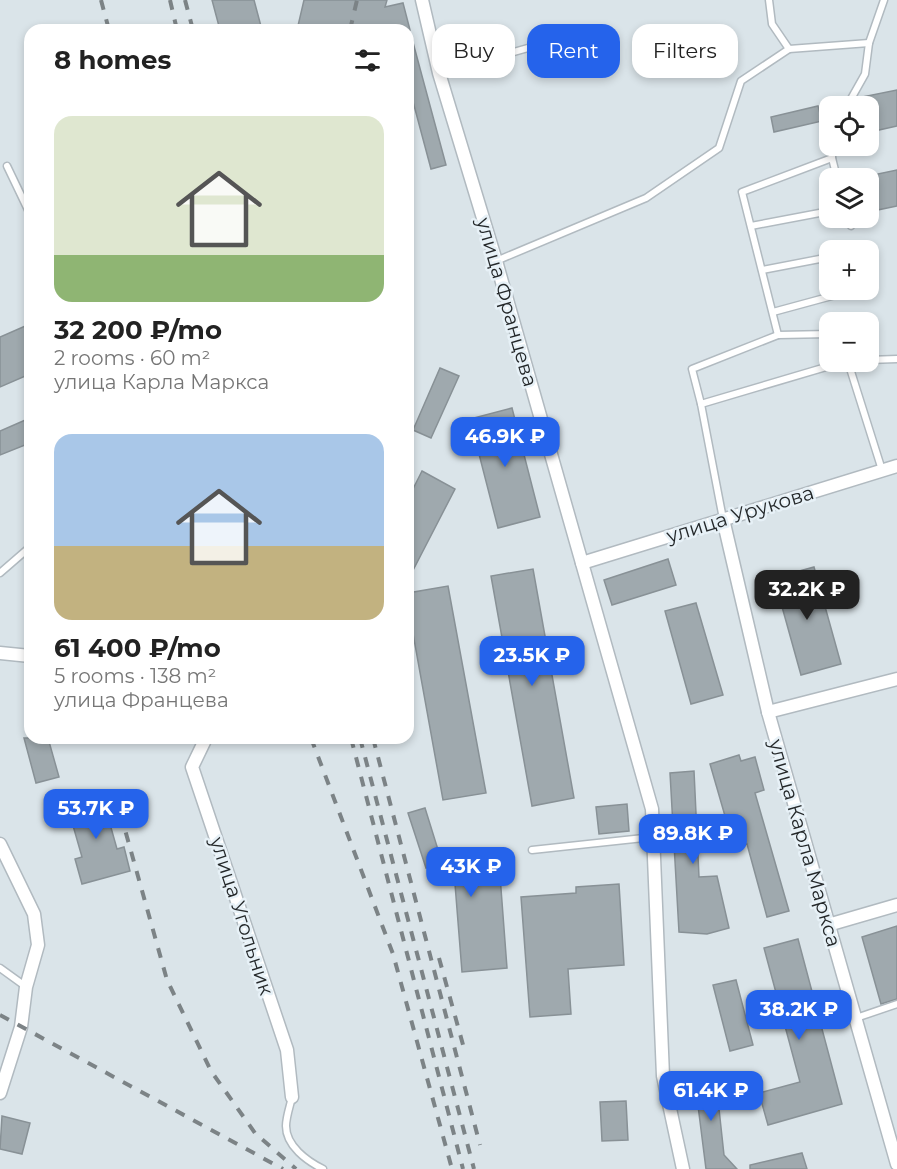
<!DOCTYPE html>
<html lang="en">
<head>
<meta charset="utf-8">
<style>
	body { margin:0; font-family:Montserrat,sans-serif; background:#f2f2f2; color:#222; height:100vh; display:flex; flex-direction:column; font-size:22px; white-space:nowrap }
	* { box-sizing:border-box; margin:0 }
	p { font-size:20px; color:#767676 }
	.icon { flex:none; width:33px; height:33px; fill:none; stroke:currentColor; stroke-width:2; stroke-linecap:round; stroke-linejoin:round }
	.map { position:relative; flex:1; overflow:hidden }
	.side { position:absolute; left:24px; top:24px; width:390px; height:720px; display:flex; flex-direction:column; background:#fff; border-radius:18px; box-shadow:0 3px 9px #0003 }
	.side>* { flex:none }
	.top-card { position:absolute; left:432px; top:24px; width:375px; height:54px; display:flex; gap:12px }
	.fabs { position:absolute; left:819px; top:96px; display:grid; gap:12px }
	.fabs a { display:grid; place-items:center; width:60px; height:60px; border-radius:12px; background:#fff; box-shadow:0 3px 9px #0003; font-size:30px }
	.price { position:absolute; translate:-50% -51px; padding:0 14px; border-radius:12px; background:#2563eb; color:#fff; font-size:20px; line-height:39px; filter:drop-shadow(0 2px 3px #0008) }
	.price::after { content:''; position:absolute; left:50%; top:36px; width:18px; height:14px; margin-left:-9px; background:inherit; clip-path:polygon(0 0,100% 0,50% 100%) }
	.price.current { background:#222; color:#fff }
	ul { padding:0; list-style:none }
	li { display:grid; align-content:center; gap:12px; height:318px; padding:0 30px }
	li span { display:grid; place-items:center; height:186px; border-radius:18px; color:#555 }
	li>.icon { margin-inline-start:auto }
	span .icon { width:108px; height:108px; fill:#fffc; stroke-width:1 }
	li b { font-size:26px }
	h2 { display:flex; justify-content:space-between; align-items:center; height:72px; padding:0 30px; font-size:26px }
	.tag { padding:0 21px; border-radius:18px; background:#fff; box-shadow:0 3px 9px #0003; font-size:21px; line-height:54px }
	.tag.current { background:#2563eb; color:#fff }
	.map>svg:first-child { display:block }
	.building { fill:#9fa9ae; stroke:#889196; stroke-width:1.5 }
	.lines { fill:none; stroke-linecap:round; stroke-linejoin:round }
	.lane-casing { stroke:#b1bac0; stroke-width:9 }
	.street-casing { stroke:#b1bac0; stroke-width:15 }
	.lane { stroke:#fff; stroke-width:6 }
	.street { stroke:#fff; stroke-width:12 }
	.rail { stroke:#7c8386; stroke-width:4; stroke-dasharray:10 10; stroke-linecap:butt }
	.labels { text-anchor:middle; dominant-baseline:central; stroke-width:5; stroke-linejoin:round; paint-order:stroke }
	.street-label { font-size:20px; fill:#24282a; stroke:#e7f1f7 }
</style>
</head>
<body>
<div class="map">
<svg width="897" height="1169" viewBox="0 0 897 1169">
	<rect width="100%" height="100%" fill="#dae4e9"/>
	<!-- building -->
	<g class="building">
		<polygon points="212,0 254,0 262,30 220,30"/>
		<polygon points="304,0 387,0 385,7 403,3 410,30 297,30"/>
		<polygon points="408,35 411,35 446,165 431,169 408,83"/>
		<polygon points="897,90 897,126 870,132 868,106 864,106 862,97"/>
		<polygon points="818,106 822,121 774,132 771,117"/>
		<polygon points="897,170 897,206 868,212 868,176"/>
		<polygon points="30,324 30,374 0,387 0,337"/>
		<polygon points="440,368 459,376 431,438 413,430"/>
		<polygon points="512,408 540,517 498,528 470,419"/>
		<polygon points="30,418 30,443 0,455 0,431"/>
		<polygon points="422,471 455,489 408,580 408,499"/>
		<polygon points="668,559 676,585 612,605 604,580"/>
		<polygon points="814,567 841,664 801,675 774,578"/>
		<polygon points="533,569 574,798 532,806 491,576"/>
		<polygon points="448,586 486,793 443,800 408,606 408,593"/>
		<polygon points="696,603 723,695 691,704 665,611"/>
		<polygon points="24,738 48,738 59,777 36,783"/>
		<polygon points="739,755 741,761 755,757 764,790 755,793 789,911 767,917 747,844 734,847 710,764"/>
		<polygon points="694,771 699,877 717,876 729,928 707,934 679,932 670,773"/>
		<polygon points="101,792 117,849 124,847 130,871 82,884 75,859 82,857 66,801"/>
		<polygon points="627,804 629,831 599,834 596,807"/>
		<polygon points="425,808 439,853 498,849 507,968 462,972 453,859 426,868 408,813"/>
		<polygon points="619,884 624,965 568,969 571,1014 530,1017 521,897 576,893 576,887"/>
		<polygon points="897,926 897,999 881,1004 862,937"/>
		<polygon points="798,939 842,1104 768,1125 759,1093 800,1082 764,948"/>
		<polygon points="736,980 753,1045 730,1051 713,985"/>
		<polygon points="715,1072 724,1155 737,1169 706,1169 694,1074"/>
		<polygon points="626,1101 628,1140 602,1141 600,1102"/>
		<polygon points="2,1116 30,1123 22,1154 0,1149"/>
		<polygon points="802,1153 807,1169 750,1169 750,1165"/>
	</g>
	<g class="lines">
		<!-- lane casing -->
		<g class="lane-casing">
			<g id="lane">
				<polyline points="769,0 772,24 789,49 869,43"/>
				<polyline points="439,73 574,35"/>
				<polyline points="847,106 865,74 869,43 884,0"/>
				<polyline points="832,146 832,158 837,178"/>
				<polyline points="7,166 30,214"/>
				<polyline points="848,218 851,226"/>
				<polyline points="751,226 830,211"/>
				<polyline points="496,261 646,198 719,148 741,81 789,49"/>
				<polyline points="762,270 830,257"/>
				<polyline points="773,312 854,290"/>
				<polyline points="830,334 778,335 742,192 832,158"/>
				<polyline points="868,360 897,359"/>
				<polyline points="848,362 882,470"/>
				<polyline points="701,404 692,369 778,335"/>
				<polyline points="723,519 701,404 843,362"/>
				<polyline points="0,573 30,547"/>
				<polyline points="532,850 653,837"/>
				<polyline points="0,968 25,986"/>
				<polyline points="856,1018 897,1004"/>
				<path d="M 292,1097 C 290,1106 286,1117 286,1126 C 286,1146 307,1161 323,1169"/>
			</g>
		</g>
		<!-- street casing -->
		<g class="street-casing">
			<g id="street">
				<polyline points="422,0 439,73 496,261 652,809 663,1076 683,1169"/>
				<polyline points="723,519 768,712 897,1164"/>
				<polyline points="582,563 897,466"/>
				<polyline points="0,653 30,656"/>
				<polyline points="768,712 897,679"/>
				<polyline points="206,738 192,767 287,1050 292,1097"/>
				<polyline points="0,844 34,914 38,945 26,987 21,1027 0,1093"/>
				<polyline points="828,925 897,905"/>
			</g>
		</g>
		<!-- lane -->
		<use href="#lane" class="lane"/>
		<!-- street -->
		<use href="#street" class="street"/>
		<!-- rail -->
		<g class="rail">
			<polyline points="101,0 109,30"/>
			<polyline points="170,0 177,30"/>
			<polyline points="185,0 193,30"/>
			<polyline points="350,30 357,0"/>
			<polyline points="311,738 393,954 452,1169"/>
			<polyline points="351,738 463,1169"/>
			<polyline points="360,738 474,1169"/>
			<polyline points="373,738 480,1145"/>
			<polyline points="115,794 167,980 211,1071 255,1133 296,1169"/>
			<polyline points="439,958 465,1052"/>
			<polyline points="0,1015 283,1169"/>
		</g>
	</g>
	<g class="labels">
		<!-- street labels -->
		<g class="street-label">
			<text transform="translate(507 302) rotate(74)">улица Францева</text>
			<text transform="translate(740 514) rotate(-17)">улица Урукова</text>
			<text transform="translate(805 843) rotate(74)">улица Карла Маркса</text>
			<text transform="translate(242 916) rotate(72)">улица Угольник</text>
		</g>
	</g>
</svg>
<div class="fabs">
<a><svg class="icon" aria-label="locate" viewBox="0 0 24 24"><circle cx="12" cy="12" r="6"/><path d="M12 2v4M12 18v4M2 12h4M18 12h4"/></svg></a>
<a><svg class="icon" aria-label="layers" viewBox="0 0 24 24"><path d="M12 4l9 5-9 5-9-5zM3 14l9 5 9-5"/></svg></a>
<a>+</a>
<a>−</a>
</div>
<b class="price" style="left:505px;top:468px">46.9K ₽</b>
<b class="price current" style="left:807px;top:621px">32.2K ₽</b>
<b class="price" style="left:532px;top:687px">23.5K ₽</b>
<b class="price" style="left:96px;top:840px">53.7K ₽</b>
<b class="price" style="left:693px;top:865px">89.8K ₽</b>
<b class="price" style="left:471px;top:898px">43K ₽</b>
<b class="price" style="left:799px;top:1041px">38.2K ₽</b>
<b class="price" style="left:711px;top:1122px">61.4K ₽</b>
<div class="top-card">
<a class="tag">Buy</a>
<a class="tag current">Rent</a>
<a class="tag">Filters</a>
</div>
<section class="side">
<h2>8 homes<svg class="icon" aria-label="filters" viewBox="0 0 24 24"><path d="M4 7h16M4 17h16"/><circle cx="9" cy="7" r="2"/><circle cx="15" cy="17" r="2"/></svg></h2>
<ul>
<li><span style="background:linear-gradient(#dfe7d0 75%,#8fb573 0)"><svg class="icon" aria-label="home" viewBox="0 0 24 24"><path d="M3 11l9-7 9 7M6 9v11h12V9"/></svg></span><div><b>32 200 ₽/mo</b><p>2 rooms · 60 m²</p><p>улица Карла Маркса</p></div></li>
<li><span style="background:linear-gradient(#a9c7e8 60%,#c2b280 0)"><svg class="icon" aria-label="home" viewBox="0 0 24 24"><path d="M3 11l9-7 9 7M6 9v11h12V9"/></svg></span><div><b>61 400 ₽/mo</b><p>5 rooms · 138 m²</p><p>улица Францева</p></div></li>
</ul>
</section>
</div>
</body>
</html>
